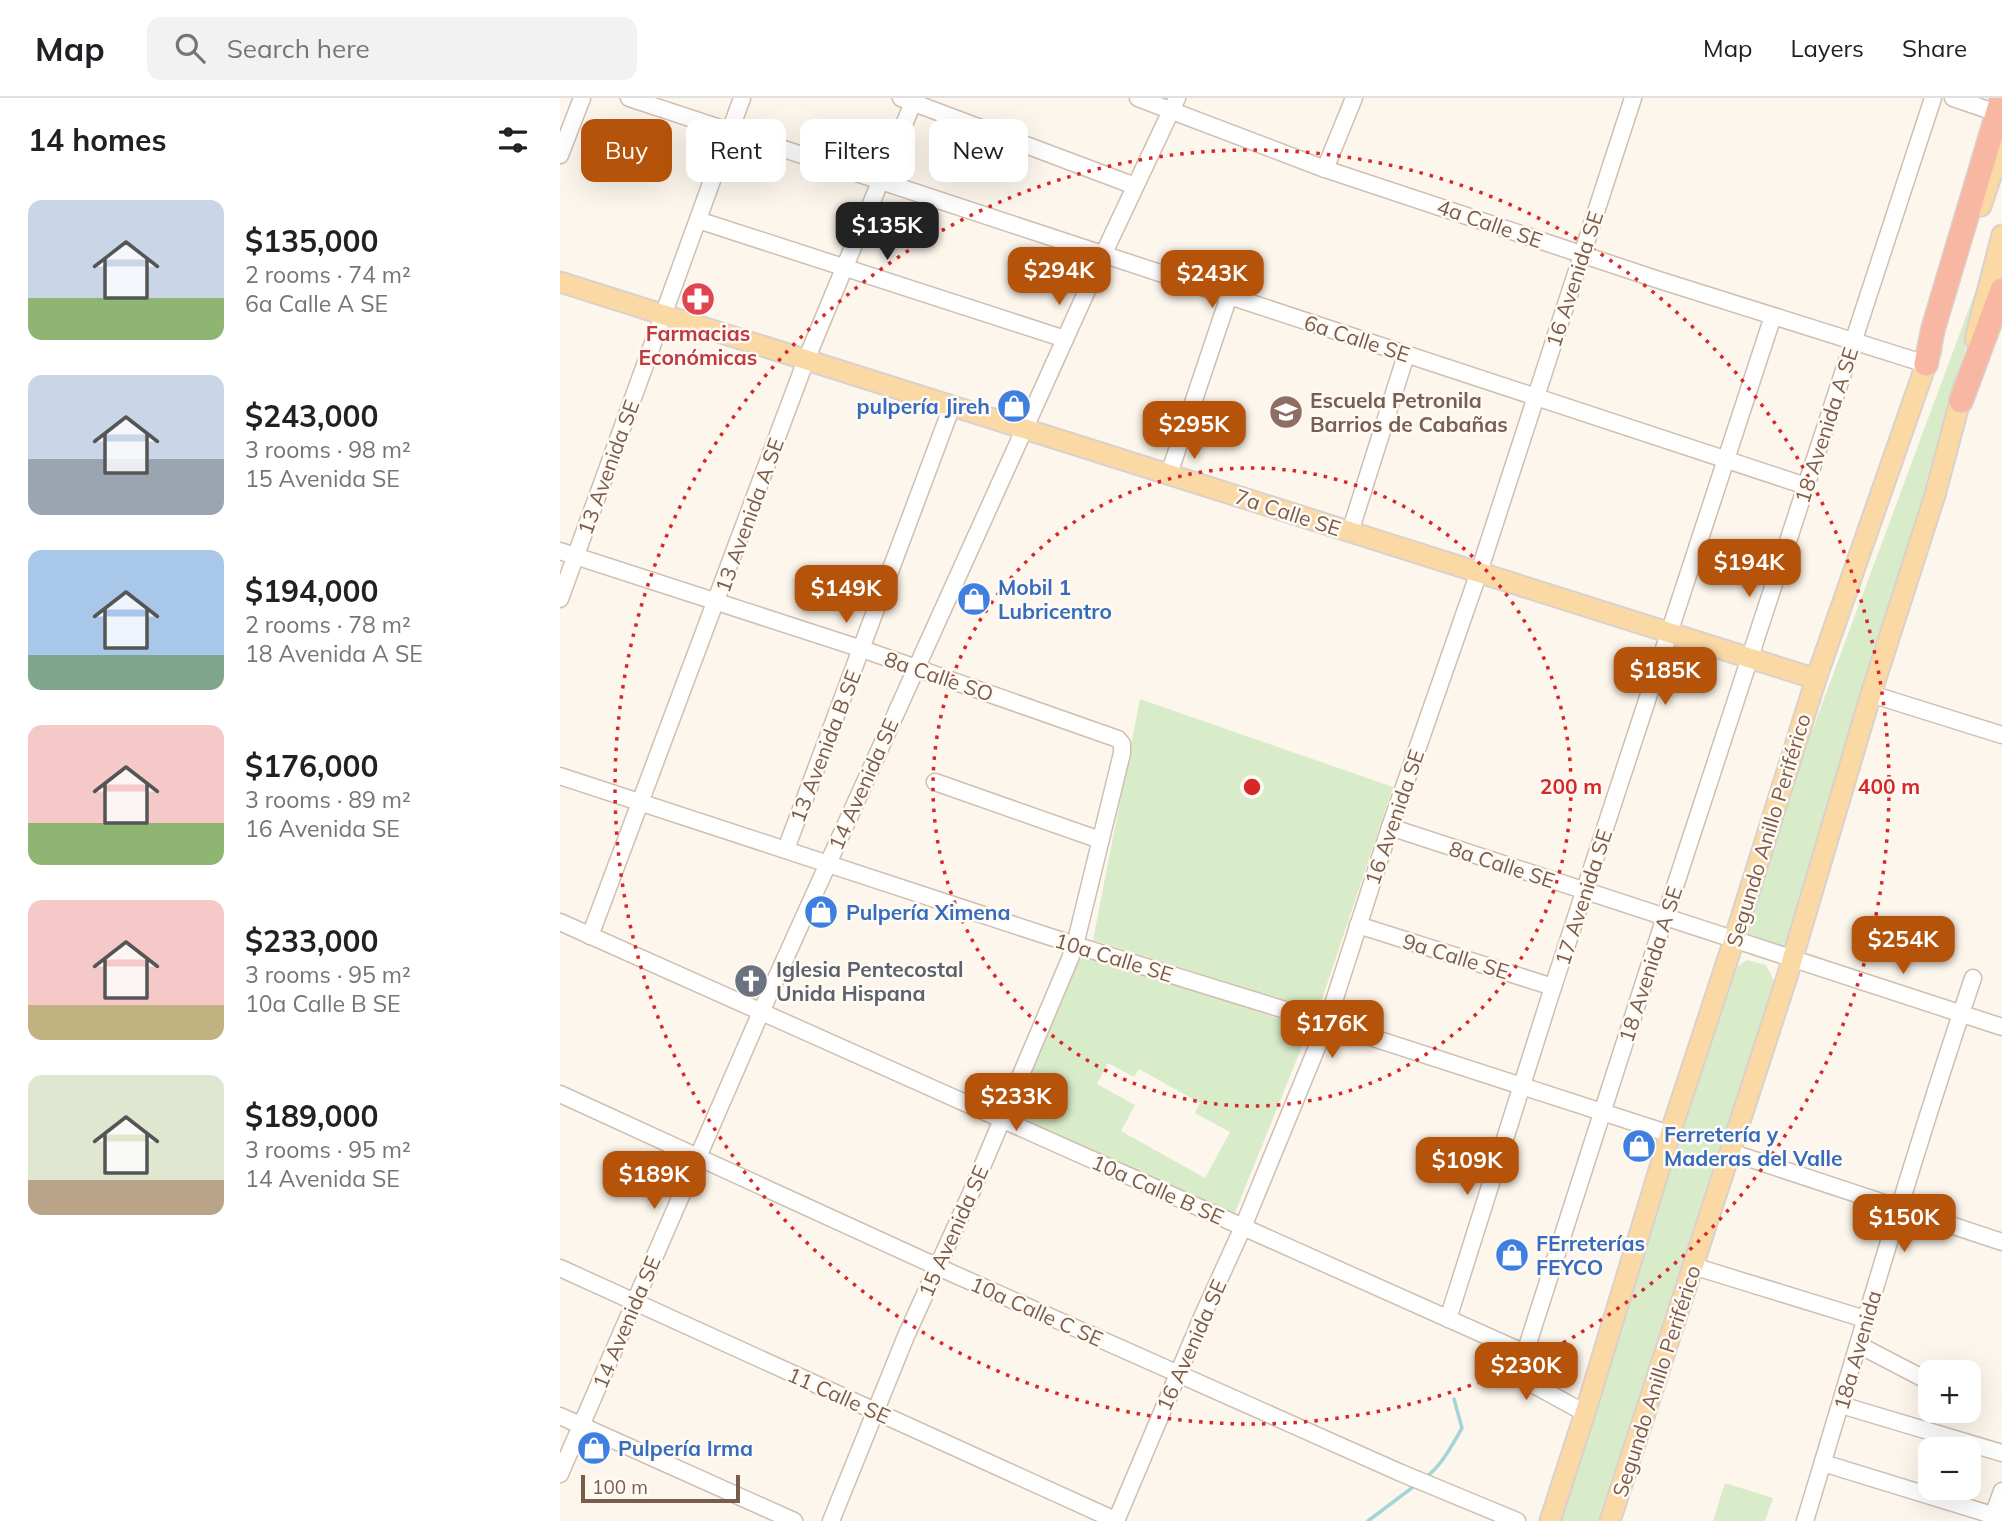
<!DOCTYPE html>
<html lang="en">
<head>
<meta charset="utf-8">
<style>
	body { margin:0; font-family:Mulish,sans-serif; background:#f2f2f2; color:#202124; height:100vh; display:flex; flex-direction:column; font-size:26px; white-space:nowrap }
	* { box-sizing:border-box; margin:0 }
	p { font-size:23px; color:#757577 }
	.icon { flex:none; width:38px; height:38px; fill:none; stroke:currentColor; stroke-width:2; stroke-linecap:round; stroke-linejoin:round }
	.map { position:relative; flex:1; overflow:hidden }
	.side { display:flex; flex-direction:column; background:#fff; width:560px }
	.side>* { flex:none }
	.guide { position:absolute; left:21px; top:21px; width:665px; height:63px; display:flex; gap:14px }
	.buttons { position:absolute; left:1358px; top:1262px; display:grid; gap:14px }
	.buttons a { display:grid; place-items:center; width:63px; height:63px; border-radius:14px; background:#fff; box-shadow:0 7px 28px #0002; font-size:35px }
	.scale { position:absolute; left:21px; bottom:18px; width:159px; box-sizing:border-box; padding-left:7px; border:4px solid #7a5c4d; border-top:0; font-size:19px; line-height:24px; white-space:nowrap; color:#7a5c4d; -webkit-text-stroke:5px #fffaf3; paint-order:stroke }
	.price { position:absolute; translate:-50% -60px; padding:0 16px; border-radius:14px; background:#b45309; color:#fff; font-size:23px; line-height:46px; filter:drop-shadow(0 2px 4px #0008) }
	.price::after { content:''; position:absolute; left:50%; top:42px; width:21px; height:16px; margin-left:-10px; background:inherit; clip-path:polygon(0 0,100% 0,50% 100%) }
	.price.on { background:#222; color:#fff }
	ul { padding:0; list-style:none }
	li { display:flex; align-items:center; gap:21px; height:175px; padding:0 28px }
	li span { display:grid; place-items:center; flex:none; width:196px; height:140px; border-radius:14px; color:#555 }
	li>.icon { margin-inline-start:auto }
	span .icon { width:84px; height:84px; fill:#fffc; stroke-width:1 }
	li b { font-size:30px }
	h2 { display:flex; justify-content:space-between; align-items:center; height:84px; padding:0 28px; font-size:30px }
	.pill { padding:0 24px; border-radius:14px; background:#fff; box-shadow:0 7px 28px #0002; font-size:24px; line-height:63px }
	.pill.on { background:#b45309; color:#fff }
	header { display:flex; align-items:center; gap:42px; box-sizing:border-box; height:98px; padding:0 35px; background:#fff; border-bottom:2px solid #e0e0e0 }
	header strong { font-size:33px }
	nav { display:flex; gap:38px; margin-inline-start:auto; font-size:24px }
	.search { width:490px; height:63px; background:#f2f2f2; display:flex; align-items:center; gap:18px; box-sizing:border-box; padding:0 24px; border-radius:14px; color:#757577; font-size:26px }
	main { display:flex; flex:1; min-height:0 }
	.map>svg:first-child { display:block }
	.green { fill:#d8ecc9; fill-rule:evenodd }
	.lines { fill:none; stroke-linecap:round; stroke-linejoin:round }
	.stream { stroke:#a5d3da; stroke-width:3.5 }
	.minor-casing { stroke:#d1beb0; stroke-width:19 }
	.major-casing { stroke:#dad1cd; stroke-width:23 }
	.highway-casing { stroke:#dad1cd; stroke-width:26 }
	.minor { stroke:#fff; stroke-width:16 }
	.major { stroke:#fbd9a5; stroke-width:19 }
	.highway { stroke:#f7b7a3; stroke-width:23 }
	.ring { fill:none; stroke:#d62828; stroke-width:3.5; stroke-dasharray:3.5 7 }
	.labels { text-anchor:middle; dominant-baseline:central; stroke-width:5; stroke-linejoin:round; paint-order:stroke }
	.street-label { font-size:21px; fill:#7a5c4d; stroke:#fffaf3 }
	.health-label { font-size:21px; font-weight:bold; fill:#be3a42; stroke:#fffaf3 }
	.education-label { font-size:21px; font-weight:bold; fill:#785e54; stroke:#fffaf3; text-anchor:start }
	.shop-label { font-size:21px; font-weight:bold; fill:#366cbe; stroke:#fffaf3; text-anchor:start }
	.worship-label { font-size:21px; font-weight:bold; fill:#5b616d; stroke:#fffaf3; text-anchor:start }
	.centre { fill:#d62828; stroke:#fffaf3; stroke-width:3.5 }
	.ring-label { font-size:21px; text-anchor:middle; font-weight:bold; fill:#d62828; stroke:#fffaf3; stroke-width:5; stroke-linejoin:round; paint-order:stroke }
</style>
</head>
<body>
<header>
<strong>Map</strong>
<div class="search"><svg class="icon" aria-label="search" viewBox="0 0 24 24"><circle cx="10" cy="10" r="6"/><path d="M15 15l6 6"/></svg>Search here</div>
<nav><a>Map</a><a>Layers</a><a>Share</a></nav>
</header>
<main>
<section class="side">
<h2>14 homes<svg class="icon" aria-label="filters" viewBox="0 0 24 24"><path d="M4 7h16M4 17h16"/><circle cx="9" cy="7" r="2"/><circle cx="15" cy="17" r="2"/></svg></h2>
<ul>
<li><span style="background:linear-gradient(#c9d6e8 70%,#8fb573 0)"><svg class="icon" aria-label="home" viewBox="0 0 24 24"><path d="M3 11l9-7 9 7M6 9v11h12V9"/></svg></span><div><b>$135,000</b><p>2 rooms · 74 m²</p><p>6a Calle A SE</p></div></li>
<li><span style="background:linear-gradient(#c9d6e8 60%,#9aa5b1 0)"><svg class="icon" aria-label="home" viewBox="0 0 24 24"><path d="M3 11l9-7 9 7M6 9v11h12V9"/></svg></span><div><b>$243,000</b><p>3 rooms · 98 m²</p><p>15 Avenida SE</p></div></li>
<li><span style="background:linear-gradient(#a9c7e8 75%,#7fa58c 0)"><svg class="icon" aria-label="home" viewBox="0 0 24 24"><path d="M3 11l9-7 9 7M6 9v11h12V9"/></svg></span><div><b>$194,000</b><p>2 rooms · 78 m²</p><p>18 Avenida A SE</p></div></li>
<li><span style="background:linear-gradient(#f6c9c9 70%,#8fb573 0)"><svg class="icon" aria-label="home" viewBox="0 0 24 24"><path d="M3 11l9-7 9 7M6 9v11h12V9"/></svg></span><div><b>$176,000</b><p>3 rooms · 89 m²</p><p>16 Avenida SE</p></div></li>
<li><span style="background:linear-gradient(#f6c9c9 75%,#c2b280 0)"><svg class="icon" aria-label="home" viewBox="0 0 24 24"><path d="M3 11l9-7 9 7M6 9v11h12V9"/></svg></span><div><b>$233,000</b><p>3 rooms · 95 m²</p><p>10a Calle B SE</p></div></li>
<li><span style="background:linear-gradient(#dfe7d0 75%,#b9a48a 0)"><svg class="icon" aria-label="home" viewBox="0 0 24 24"><path d="M3 11l9-7 9 7M6 9v11h12V9"/></svg></span><div><b>$189,000</b><p>3 rooms · 95 m²</p><p>14 Avenida SE</p></div></li>
</ul>
</section>
<div class="map">
<svg width="1442" height="1423" viewBox="0 0 1442 1423">
	<rect width="100%" height="100%" fill="#fdf6ec"/>
	<!-- green -->
	<g class="green">
		<polygon points="1424,170 1369,410 1227,854 1177,835"/>
		<polygon points="580,601 833,689 758,913 533,842"/>
		<path d="M 520,854 L 749,931 L 674,1117 L 452,1016 ZM 548,965 L 574,979 L 579,971 L 640,1005 L 635,1015 L 670,1034 L 645,1080 L 561,1033 L 575,1007 L 537,986 Z"/>
		<polygon points="1187,862 1206,867 1214,883 1038,1423 1002,1423 1000,1420 1174,871"/>
		<polygon points="1165,1385 1213,1400 1205,1423 1153,1423"/>
	</g>
	<g class="lines">
		<!-- stream -->
		<g class="stream">
			<path d="M 866,1379 C 882,1367 892,1347 902,1330 L 894,1301"/>
			<polyline points="808,1423 857,1386"/>
		</g>
		<!-- minor casing -->
		<g class="minor-casing">
			<g id="minor">
				<polyline points="69,0 1246,388"/>
				<polyline points="341,0 575,88"/>
				<polyline points="578,0 765,71 1099,182 1366,266"/>
				<polyline points="1393,0 1437,15"/>
				<polyline points="0,57 22,0"/>
				<polyline points="765,71 794,0"/>
				<polyline points="138,122 505,241"/>
				<polyline points="609,376 669,198"/>
				<polyline points="790,434 846,257"/>
				<polyline points="0,453 302,551 558,641 562,646 562,655 515,847 509,863 411,1095 346,1238 271,1423"/>
				<polyline points="0,501 182,0"/>
				<polyline points="1311,596 1442,637"/>
				<polyline points="0,678 515,847 767,925 1110,1036"/>
				<polyline points="375,684 540,742"/>
				<polyline points="830,729 1442,929"/>
				<polyline points="226,751 392,308"/>
				<polyline points="0,824 965,1255"/>
				<polyline points="798,827 993,889"/>
				<polyline points="30,838 246,262 355,0"/>
				<polyline points="0,996 378,1169 841,1375 957,1423"/>
				<polyline points="1170,1054 1442,1144"/>
				<polyline points="1133,1168 1305,1221"/>
				<polyline points="0,1170 557,1423"/>
				<polyline points="888,1221 993,889 1213,218"/>
				<polyline points="1299,1247 1370,1284"/>
				<polyline points="1281,1307 1442,1355"/>
				<polyline points="1025,1315 974,1287 964,1270 965,1255 1105,819 1373,0"/>
				<polyline points="0,1318 234,1423"/>
				<polyline points="1263,1365 1442,1420"/>
				<polyline points="0,1376 201,914 543,157 617,0"/>
				<polyline points="556,1423 643,1217 683,1129 767,925 830,729 919,474 1073,0"/>
				<path d="M 1245,1423 C 1300,1242 1352,1060 1413,880"/>
				<polyline points="1431,1423 1442,1393"/>
			</g>
		</g>
		<!-- major casing -->
		<g class="major-casing">
			<g id="major">
				<polyline points="1421,108 1442,46"/>
				<polyline points="0,184 1256,581"/>
				<polyline points="1415,241 1442,137"/>
				<polyline points="990,1423 1025,1315 1110,1036 1174,842 1256,581 1371,252"/>
				<polyline points="1050,1423 1227,879 1311,596 1375,397 1404,288"/>
			</g>
		</g>
		<!-- highway casing -->
		<g class="highway-casing">
			<g id="highway">
				<polyline points="1366,266 1373,231 1442,0"/>
				<polyline points="1401,303 1442,192"/>
			</g>
		</g>
		<!-- minor -->
		<use href="#minor" class="minor"/>
		<!-- major -->
		<use href="#major" class="major"/>
		<!-- highway -->
		<use href="#highway" class="highway"/>
	</g>
	<!-- distance rings -->
	<g class="ring">
		<circle cx="692" cy="689" r="319"/>
		<circle cx="692" cy="689" r="637"/>
	</g>
	<!-- icons -->
	<defs>
		<g id="pharmacy-disc" transform="scale(1.75)"><circle r="9.5" fill="#e0444e" stroke="#fffaf3"/><path d="M-2-6h4v4h4v4h-4v4h-4v-4h-4v-4h4Z" fill="#fff"/></g>
		<g id="shop-disc" transform="scale(1.75)"><circle r="9.5" fill="#3f7fe0" stroke="#fffaf3"/><path d="M-5-2.5h2.3a2.7 3.5 0 0 1 5.4 0H5L5.5 6h-11ZM-1.5-2.5h3a1.5 2.3 0 0 0-3 0Z" fill="#fff"/></g>
		<g id="school-disc" transform="scale(1.75)"><circle r="9.5" fill="#8d6e63" stroke="#fffaf3"/><path d="M0-5L7-2L0 1L-7-2ZM-4 1L0 2.5L4 1V4Q0 6-4 4Z" fill="#fff"/></g>
		<g id="church-disc" transform="scale(1.75)"><circle r="9.5" fill="#6b7280" stroke="#fffaf3"/><path d="M-1.2-6h2.4v3.5h3.3v2.4h-3.3V6h-2.4V-.1h-3.3v-2.4h3.3Z" fill="#fff"/></g>
	</defs>
	<g fill-rule="evenodd">
		<use href="#pharmacy-disc" x="138" y="201"/>
		<use href="#shop-disc" x="454" y="308"/>
		<use href="#school-disc" x="726" y="314"/>
		<use href="#shop-disc" x="414" y="501"/>
		<use href="#shop-disc" x="261" y="814"/>
		<use href="#church-disc" x="191" y="883"/>
		<use href="#shop-disc" x="1079" y="1048"/>
		<use href="#shop-disc" x="952" y="1157"/>
		<use href="#shop-disc" x="34" y="1350"/>
	</g>
	<g class="labels">
		<!-- street labels -->
		<g class="street-label">
			<text transform="translate(930 125) rotate(19)">4a Calle SE</text>
			<text transform="translate(1014 181) rotate(-72)">16 Avenida SE</text>
			<text transform="translate(797 240) rotate(18)">6a Calle SE</text>
			<text transform="translate(1266 327) rotate(-72)">18 Avenida A SE</text>
			<text transform="translate(48 369) rotate(-70)">13 Avenida SE</text>
			<text transform="translate(728 414) rotate(18)">7a Calle SE</text>
			<text transform="translate(189 417) rotate(-70)">13 Avenida A SE</text>
			<text transform="translate(379 578) rotate(19)">8a Calle SO</text>
			<text transform="translate(265 648) rotate(-69)">13 Avenida B SE</text>
			<text transform="translate(303 686) rotate(-66)">14 Avenida SE</text>
			<text transform="translate(834 719) rotate(-71)">16 Avenida SE</text>
			<text transform="translate(1208 732) rotate(-73)">Segundo Anillo Periférico</text>
			<text transform="translate(942 766) rotate(18)">8a Calle SE</text>
			<text transform="translate(1023 799) rotate(-72)">17 Avenida SE</text>
			<text transform="translate(896 858) rotate(17)">9a Calle SE</text>
			<text transform="translate(554 859) rotate(17)">10a Calle SE</text>
			<text transform="translate(1090 866) rotate(-72)">18 Avenida A SE</text>
			<text transform="translate(598 1091) rotate(24)">10a Calle B SE</text>
			<text transform="translate(393 1133) rotate(-66)">15 Avenida SE</text>
			<text transform="translate(477 1213) rotate(24)">10a Calle C SE</text>
			<text transform="translate(66 1224) rotate(-67)">14 Avenida SE</text>
			<text transform="translate(631 1247) rotate(-66)">16 Avenida SE</text>
			<text transform="translate(1297 1252) rotate(-74)">18a Avenida</text>
			<text transform="translate(1096 1283) rotate(-72)">Segundo Anillo Periférico</text>
			<text transform="translate(279 1297) rotate(24)">11 Calle SE</text>
		</g>
		<!-- health labels -->
		<g class="health-label">
			<text x="138" y="235">Farmacias<tspan x="138" dy="24">Económicas</tspan></text>
		</g>
		<!-- education labels -->
		<g class="education-label">
			<text x="750" y="302">Escuela Petronila<tspan x="750" dy="24">Barrios de Cabañas</tspan></text>
		</g>
		<!-- shop labels -->
		<g class="shop-label">
			<text x="430" y="308" text-anchor="end">pulpería Jireh</text>
			<text x="438" y="489">Mobil 1<tspan x="438" dy="24">Lubricentro</tspan></text>
			<text x="286" y="814">Pulpería Ximena</text>
			<text x="1104" y="1036">Ferretería y<tspan x="1104" dy="24">Maderas del Valle</tspan></text>
			<text x="976" y="1145">FErreterías<tspan x="976" dy="24">FEYCO</tspan></text>
			<text x="58" y="1350">Pulpería Irma</text>
		</g>
		<!-- worship labels -->
		<g class="worship-label">
			<text x="216" y="871">Iglesia Pentecostal<tspan x="216" dy="24">Unida Hispana</tspan></text>
		</g>
	</g>
	<circle cx="692" cy="689" r="10" class="centre"/>
	<g class="ring-label">
		<text x="1011" y="696">200 m</text>
		<text x="1329" y="696">400 m</text>
	</g>
</svg>
<div class="buttons">
<a>+</a>
<a>−</a>
</div>
<div class="scale">100 m</div>
<b class="price on" style="left:327px;top:164px">$135K</b>
<b class="price" style="left:499px;top:209px">$294K</b>
<b class="price" style="left:652px;top:212px">$243K</b>
<b class="price" style="left:634px;top:363px">$295K</b>
<b class="price" style="left:1189px;top:501px">$194K</b>
<b class="price" style="left:286px;top:527px">$149K</b>
<b class="price" style="left:1105px;top:609px">$185K</b>
<b class="price" style="left:1343px;top:878px">$254K</b>
<b class="price" style="left:772px;top:962px">$176K</b>
<b class="price" style="left:456px;top:1035px">$233K</b>
<b class="price" style="left:907px;top:1099px">$109K</b>
<b class="price" style="left:94px;top:1113px">$189K</b>
<b class="price" style="left:1344px;top:1156px">$150K</b>
<b class="price" style="left:966px;top:1304px">$230K</b>
<div class="guide">
<a class="pill on">Buy</a>
<a class="pill">Rent</a>
<a class="pill">Filters</a>
<a class="pill">New</a>
</div>
</div>
</main>
</body>
</html>
